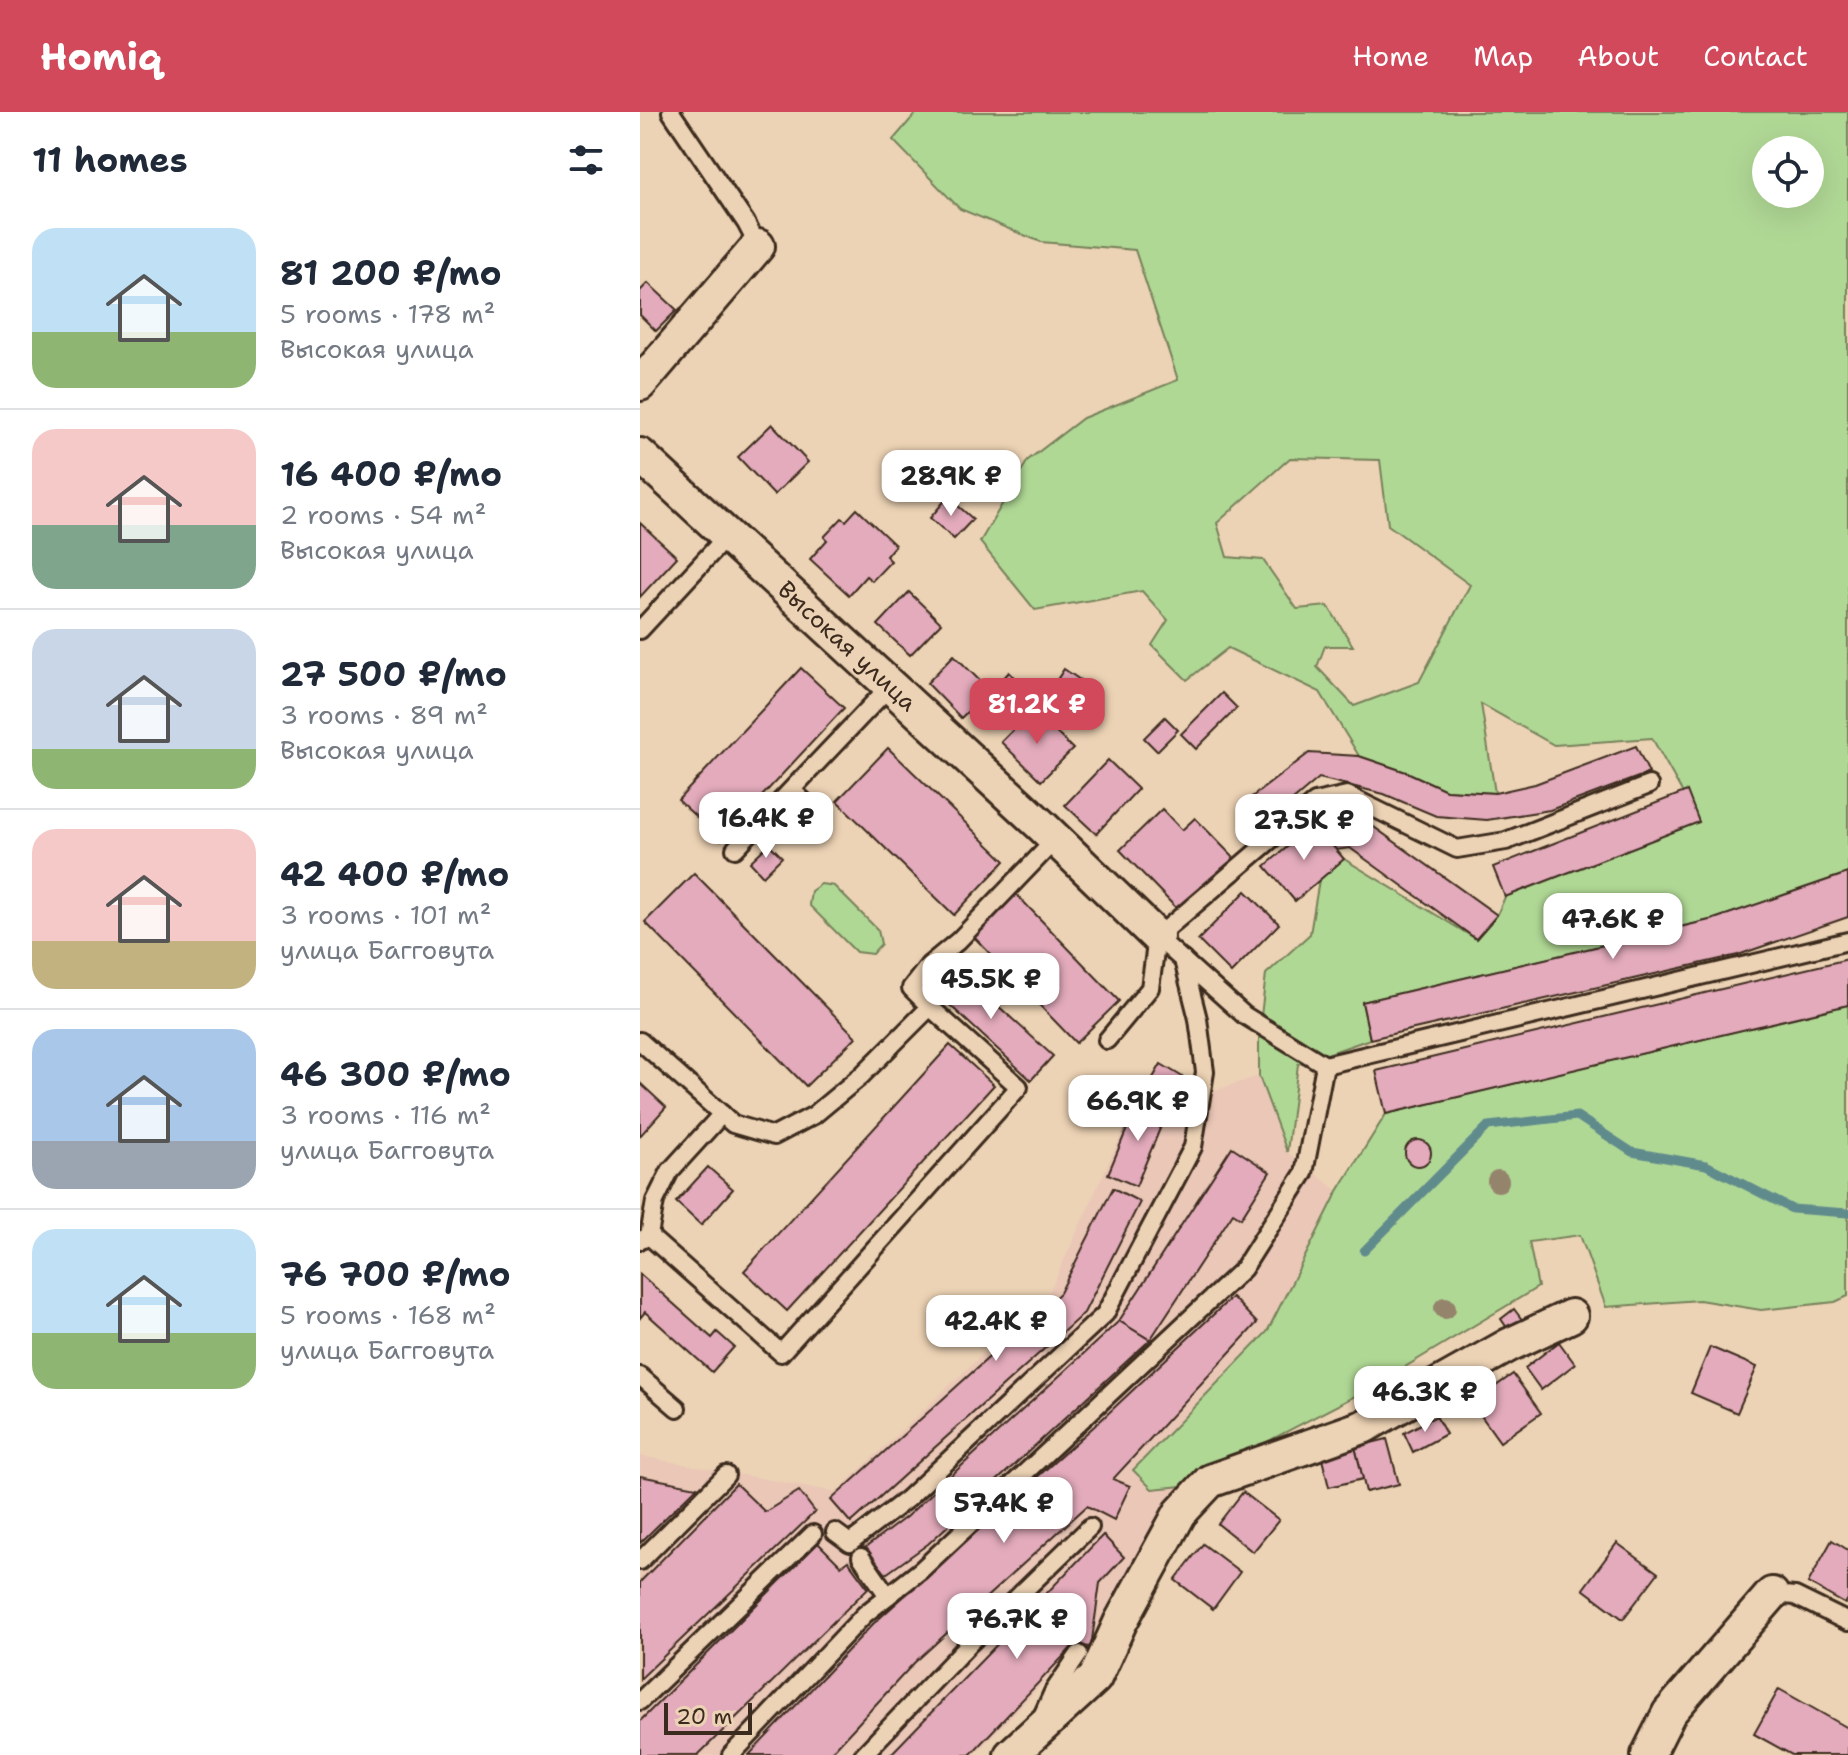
<!DOCTYPE html>
<html lang="en">
<head>
<meta charset="utf-8">
<style>
	body { margin:0; font-family:"Shantell Sans",sans-serif; background:#f6f6f7; color:#1f2937; height:100vh; display:flex; flex-direction:column; font-size:30px; white-space:nowrap }
	* { box-sizing:border-box; margin:0 }
	p { font-size:26px; color:#747a83 }
	.icon { flex:none; width:44px; height:44px; fill:none; stroke:currentColor; stroke-width:2; stroke-linecap:round; stroke-linejoin:round }
	.map { position:relative; flex:1; overflow:hidden }
	.sheet { display:flex; flex-direction:column; background:#fff; width:640px }
	.sheet>* { flex:none }
	.tools { position:absolute; left:1112px; top:24px; display:grid; gap:16px }
	.tools a { display:grid; place-items:center; width:72px; height:72px; border-radius:50%; background:#fff; box-shadow:0 8px 32px #0002; font-size:40px }
	.scale { position:absolute; left:24px; bottom:20px; width:88px; box-sizing:border-box; padding-left:8px; border:4px solid #3b2a1e; border-top:0; font-size:22px; line-height:28px; white-space:nowrap; color:#3b2a1e; -webkit-text-stroke:6px #edd3b5; paint-order:stroke }
	.price { position:absolute; translate:-50% -68px; padding:0 18px; border-radius:16px; background:#fff; color:#222; font-size:26px; line-height:52px; filter:drop-shadow(0 2px 4px #0008) }
	.price::after { content:''; position:absolute; left:50%; top:48px; width:24px; height:18px; margin-left:-12px; background:inherit; clip-path:polygon(0 0,100% 0,50% 100%) }
	.price.active { background:#d1495b; color:#fff }
	ul { padding:0; list-style:none }
	li { display:flex; align-items:center; gap:24px; height:200px; padding:0 32px }
	li+li { border-top:2px solid #e0e1e3 }
	li span { display:grid; place-items:center; flex:none; width:224px; height:160px; border-radius:24px; color:#555 }
	li>.icon { margin-inline-start:auto }
	span .icon { width:96px; height:96px; fill:#fffc; stroke-width:1 }
	li b { font-size:34px }
	h2 { display:flex; justify-content:space-between; align-items:center; height:96px; padding:0 32px; font-size:34px }
	header { display:flex; align-items:center; gap:48px; box-sizing:border-box; height:112px; padding:0 40px; background:#d1495b; color:#fff }
	header strong { font-size:38px }
	nav { display:flex; gap:44px; margin-inline-start:auto; font-size:28px }
	main { display:flex; flex:1; min-height:0 }
	.map>svg:first-child { display:block }
	.built { fill:#eac7b7 }
	.green { fill:#b0d895; stroke:#76815a; stroke-width:2; fill-rule:evenodd }
	.lines { fill:none; stroke-linecap:round; stroke-linejoin:round }
	.stream { stroke:#618b8c; stroke-width:9 }
	.building { fill:#e3abbc; stroke:#3b2a1e; stroke-width:2 }
	.lane-casing { stroke:#3b2a1e; stroke-width:22 }
	.street-casing { stroke:#3b2a1e; stroke-width:38 }
	.lane { stroke:#edd3b5; stroke-width:16 }
	.street { stroke:#edd3b5; stroke-width:32 }
	.tree { fill:#95846c }
	.labels { text-anchor:middle; dominant-baseline:central; stroke-width:6; stroke-linejoin:round; paint-order:stroke }
	.street-label { font-size:24px; fill:#3b2a1e; stroke:#edd3b5 }
</style>
</head>
<body>
<header>
<strong>Homiq</strong>
<nav><a>Home</a><a>Map</a><a>About</a><a>Contact</a></nav>
</header>
<main>
<section class="sheet">
<h2>11 homes<svg class="icon" aria-label="filters" viewBox="0 0 24 24"><path d="M4 7h16M4 17h16"/><circle cx="9" cy="7" r="2"/><circle cx="15" cy="17" r="2"/></svg></h2>
<ul>
<li><span style="background:linear-gradient(#bfe0f5 65%,#8fb573 0)"><svg class="icon" aria-label="home" viewBox="0 0 24 24"><path d="M3 11l9-7 9 7M6 9v11h12V9"/></svg></span><div><b>81 200 ₽/mo</b><p>5 rooms · 178 m²</p><p>Высокая улица</p></div></li>
<li><span style="background:linear-gradient(#f6c9c9 60%,#7fa58c 0)"><svg class="icon" aria-label="home" viewBox="0 0 24 24"><path d="M3 11l9-7 9 7M6 9v11h12V9"/></svg></span><div><b>16 400 ₽/mo</b><p>2 rooms · 54 m²</p><p>Высокая улица</p></div></li>
<li><span style="background:linear-gradient(#c9d6e8 75%,#8fb573 0)"><svg class="icon" aria-label="home" viewBox="0 0 24 24"><path d="M3 11l9-7 9 7M6 9v11h12V9"/></svg></span><div><b>27 500 ₽/mo</b><p>3 rooms · 89 m²</p><p>Высокая улица</p></div></li>
<li><span style="background:linear-gradient(#f6c9c9 70%,#c2b280 0)"><svg class="icon" aria-label="home" viewBox="0 0 24 24"><path d="M3 11l9-7 9 7M6 9v11h12V9"/></svg></span><div><b>42 400 ₽/mo</b><p>3 rooms · 101 m²</p><p>улица Багговута</p></div></li>
<li><span style="background:linear-gradient(#a9c7e8 70%,#9aa5b1 0)"><svg class="icon" aria-label="home" viewBox="0 0 24 24"><path d="M3 11l9-7 9 7M6 9v11h12V9"/></svg></span><div><b>46 300 ₽/mo</b><p>3 rooms · 116 m²</p><p>улица Багговута</p></div></li>
<li><span style="background:linear-gradient(#bfe0f5 65%,#8fb573 0)"><svg class="icon" aria-label="home" viewBox="0 0 24 24"><path d="M3 11l9-7 9 7M6 9v11h12V9"/></svg></span><div><b>76 700 ₽/mo</b><p>5 rooms · 168 m²</p><p>улица Багговута</p></div></li>
</ul>
</section>
<div class="map">
<svg width="1208" height="1643" viewBox="0 0 1208 1643">
	<rect width="100%" height="100%" fill="#edd3b5"/>
	<filter id="ink" filterUnits="userSpaceOnUse"><feTurbulence type="fractalNoise" baseFrequency=".0125" numOctaves="2"/><feDisplacementMap in="SourceGraphic" scale="16" xChannelSelector="R" yChannelSelector="G"/><feConvolveMatrix kernelMatrix="1 2 1 2 8 2 1 2 1" color-interpolation-filters="sRGB"/></filter>
	<g filter="url(#ink)">
		<!-- built -->
		<polygon class="built" points="619,964 647,1040 698,1079 627,1220 493,1357 512,1377 542,1374 480,1491 334,1643 0,1643 0,1344 196,1380 410,1179 489,1006"/>
		<!-- green -->
		<g class="green">
			<path d="M 277,0 L 1208,0 L 1208,761 L 1074,807 L 722,890 L 730,927 L 658,952 L 647,1040 L 619,964 L 619,921 L 626,862 L 670,822 L 679,768 L 704,747 L 836,827 L 857,803 L 865,785 L 1059,710 L 1012,626 L 914,633 L 841,592 L 855,681 L 806,678 L 769,661 L 719,644 L 680,580 L 588,536 L 547,568 L 512,533 L 528,508 L 502,479 L 395,498 L 340,430 L 388,348 L 443,306 L 538,268 L 495,138 L 401,130 L 320,97 L 253,28 ZM 1126,38 L 1170,38 L 1170,82 L 1126,82 ZM 650,346 L 740,348 L 748,413 L 830,473 L 779,570 L 714,594 L 677,555 L 685,534 L 713,534 L 688,494 L 657,497 L 623,448 L 587,445 L 577,411 Z"/>
			<polygon points="181,772 194,774 238,818 241,832 232,842 216,840 169,793 171,779"/>
			<polygon points="1208,893 1208,1184 1195,1190 1121,1198 1059,1188 966,1195 940,1123 889,1130 898,1175 725,1279 542,1374 512,1377 493,1358 627,1220 698,1079 746,1002"/>
		</g>
		<g class="lines">
			<!-- stream -->
			<polyline class="stream" points="724,1139 848,1014 937,1004 992,1040 1066,1053 1152,1097 1208,1101"/>
		</g>
		<!-- building -->
		<g class="building">
			<polygon points="8,171 37,198 16,219 0,203 0,179"/>
			<polygon points="132,312 168,350 134,383 98,345"/>
			<polygon points="308,385 333,407 314,427 290,406"/>
			<polygon points="217,397 255,433 246,444 251,449 232,469 226,464 209,483 170,447 187,428 184,425 202,406 206,409"/>
			<polygon points="0,411 37,445 0,485"/>
			<polygon points="269,480 301,511 270,543 238,513"/>
			<polygon points="314,543 349,578 321,606 287,571"/>
			<polygon points="161,556 204,596 81,728 38,688"/>
			<polygon points="424,557 446,572 433,592 411,577"/>
			<polygon points="369,560 384,575 351,607 344,600 370,575 362,568"/>
			<polygon points="582,581 597,596 556,637 541,622"/>
			<polygon points="393,598 433,637 401,669 361,630"/>
			<polygon points="525,605 538,618 517,639 504,626"/>
			<polygon points="996,634 1009,661 910,698 847,708 796,704 744,682 679,666 626,711 608,688 669,641 719,644 769,661 806,678 855,681 895,672"/>
			<polygon points="248,636 365,749 314,803 197,689"/>
			<polygon points="468,648 498,677 456,722 425,693"/>
			<polygon points="1047,679 1059,710 865,785 853,755"/>
			<polygon points="522,697 542,718 555,706 595,747 540,800 480,738"/>
			<polygon points="697,702 724,708 857,803 836,827 710,736 696,738 674,712"/>
			<polygon points="674,712 704,747 655,789 625,754"/>
			<polygon points="129,732 142,745 123,764 110,750"/>
			<polygon points="54,761 216,925 166,974 5,810"/>
			<polygon points="1208,761 1208,805 1098,843 730,927 722,890 1074,807"/>
			<polygon points="606,779 639,812 591,861 558,828"/>
			<polygon points="375,781 479,889 436,931 332,823"/>
			<polygon points="1208,847 1208,893 746,1002 736,959"/>
			<polygon points="310,850 413,944 391,968 288,873"/>
			<polygon points="310,933 354,973 147,1199 104,1159"/>
			<polygon points="521,952 546,967 527,1000 502,985"/>
			<polygon points="0,971 26,995 0,1024"/>
			<polygon points="499,988 527,1000 496,1074 468,1062"/>
			<circle cx="778" cy="1041" r="13"/>
			<polygon points="592,1035 630,1060 601,1106 593,1101 510,1228 479,1209"/>
			<polygon points="68,1055 93,1077 61,1113 36,1090"/>
			<polygon points="473,1076 500,1090 444,1201 211,1411 191,1388 420,1181"/>
			<polygon points="0,1162 72,1226 77,1220 94,1235 72,1260 5,1200 0,1206"/>
			<polygon points="592,1185 617,1211 473,1367 490,1374 474,1408 447,1394 274,1551 189,1643 109,1643 233,1512 460,1309"/>
			<polygon points="874,1197 886,1213 872,1223 861,1207"/>
			<polygon points="479,1209 510,1228 288,1432 246,1462 225,1436 266,1405"/>
			<polygon points="919,1230 935,1252 901,1278 885,1256"/>
			<polygon points="1070,1235 1117,1255 1097,1301 1051,1281"/>
			<polygon points="873,1262 901,1301 860,1330 832,1291"/>
			<polygon points="796,1304 806,1322 773,1340 764,1321"/>
			<polygon points="747,1327 759,1372 726,1380 715,1335"/>
			<polygon points="715,1335 723,1367 689,1375 681,1343"/>
			<polygon points="0,1364 57,1375 0,1431"/>
			<polygon points="96,1372 125,1400 159,1379 175,1400 0,1567 0,1470"/>
			<polygon points="603,1380 639,1408 613,1440 578,1412"/>
			<polygon points="463,1423 484,1445 460,1471 451,1535 434,1533 330,1643 250,1643"/>
			<polygon points="1192,1428 1208,1438 1208,1487 1205,1492 1168,1471"/>
			<polygon points="178,1431 201,1454 208,1449 228,1476 58,1643 0,1643 0,1609"/>
			<polygon points="977,1431 1018,1461 983,1507 943,1477"/>
			<polygon points="563,1432 600,1460 573,1497 535,1468"/>
			<polygon points="1139,1577 1208,1616 1208,1643 1152,1643 1114,1622"/>
		</g>
		<g class="lines">
			<!-- lane casing -->
			<g class="lane-casing">
				<g id="lane">
					<polyline points="31,0 106,111 118,134"/>
					<polyline points="0,518 88,423"/>
					<polyline points="152,678 181,706"/>
					<polyline points="95,737 250,574"/>
					<polyline points="517,825 604,903 685,953"/>
					<polyline points="290,895 271,876 289,853 318,829 414,729"/>
					<polyline points="467,928 510,876 517,825 675,690 707,683 817,737 866,729 1009,673"/>
					<polyline points="0,929 93,1012 134,1024 174,1003 221,964 290,895 379,975 141,1241 9,1124"/>
					<polyline points="1,1128 9,1124 15,1089 30,1059 82,1002"/>
					<polyline points="0,1264 37,1296"/>
					<polyline points="195,1420 210,1431 267,1387 465,1202 553,1035 565,960 558,907 543,848"/>
					<polyline points="221,1445 248,1484"/>
					<polyline points="0,1449 86,1363"/>
					<polyline points="1132,1482 1155,1484 1208,1510"/>
					<polyline points="0,1589 173,1422"/>
					<polyline points="403,1602 413,1580 439,1542"/>
					<polyline points="91,1643 225,1502 281,1458 603,1157 664,1061 685,953 1208,829"/>
					<polyline points="223,1643 330,1531 450,1415"/>
				</g>
			</g>
			<!-- street casing -->
			<g class="street-casing">
				<g id="street">
					<polyline points="0,272 118,134"/>
					<path id="s1" d="M 0,343 L 401,713 L 517,825"/>
					<polyline points="371,1643 455,1566 480,1511 540,1401 570,1369 723,1315 869,1233 931,1204"/>
					<polyline points="1008,1643 1029,1601 1132,1482"/>
				</g>
			</g>
			<!-- lane -->
			<use href="#lane" class="lane"/>
			<!-- street -->
			<use href="#street" class="street"/>
		</g>
		<!-- trees -->
		<g class="tree">
			<circle cx="858" cy="1069" r="11"/>
			<circle cx="805" cy="1196" r="11"/>
		</g>
	</g>
	<g class="labels">
		<!-- street labels -->
		<g class="street-label">
			<text stroke="none"><textPath href="#s1" startOffset="282">Высокая улица</textPath></text>
		</g>
	</g>
</svg>
<div class="tools">
<a><svg class="icon" aria-label="locate" viewBox="0 0 24 24"><circle cx="12" cy="12" r="6"/><path d="M12 2v4M12 18v4M2 12h4M18 12h4"/></svg></a>
</div>
<div class="scale">20 m</div>
<b class="price" style="left:311px;top:406px">28.9K ₽</b>
<b class="price active" style="left:397px;top:634px">81.2K ₽</b>
<b class="price" style="left:126px;top:748px">16.4K ₽</b>
<b class="price" style="left:664px;top:750px">27.5K ₽</b>
<b class="price" style="left:973px;top:849px">47.6K ₽</b>
<b class="price" style="left:351px;top:909px">45.5K ₽</b>
<b class="price" style="left:498px;top:1031px">66.9K ₽</b>
<b class="price" style="left:356px;top:1251px">42.4K ₽</b>
<b class="price" style="left:785px;top:1322px">46.3K ₽</b>
<b class="price" style="left:364px;top:1433px">57.4K ₽</b>
<b class="price" style="left:377px;top:1549px">76.7K ₽</b>
</div>
</main>
</body>
</html>
